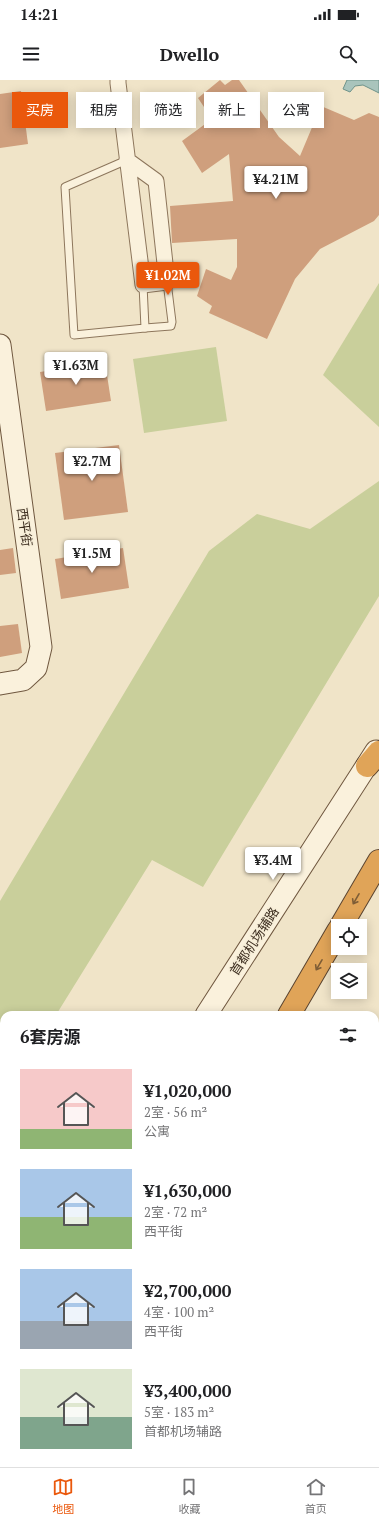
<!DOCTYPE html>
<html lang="zh">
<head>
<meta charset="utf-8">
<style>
	body { margin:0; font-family:"PT Serif","Noto Sans SC",serif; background:#f6f6f6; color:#202124; height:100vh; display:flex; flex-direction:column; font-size:15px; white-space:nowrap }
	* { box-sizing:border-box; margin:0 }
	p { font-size:13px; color:#757577 }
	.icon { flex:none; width:22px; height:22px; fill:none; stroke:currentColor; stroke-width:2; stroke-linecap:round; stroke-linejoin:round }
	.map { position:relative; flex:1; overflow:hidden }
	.sheet { position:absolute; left:0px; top:931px; width:379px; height:456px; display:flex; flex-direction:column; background:#fff; border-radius:12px 12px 0 0; box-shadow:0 2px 10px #0003 }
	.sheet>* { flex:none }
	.banner { position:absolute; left:12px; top:12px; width:355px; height:36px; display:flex; gap:8px }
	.controls { position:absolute; left:331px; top:839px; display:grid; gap:8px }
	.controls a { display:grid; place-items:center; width:36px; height:36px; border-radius:0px; background:#fff; box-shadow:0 2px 10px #0003; font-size:20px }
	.price { position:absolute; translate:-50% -34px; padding:0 9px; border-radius:4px; background:#fff; color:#222; font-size:13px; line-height:26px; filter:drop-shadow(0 1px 2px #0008) }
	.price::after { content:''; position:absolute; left:50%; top:24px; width:12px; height:9px; margin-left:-6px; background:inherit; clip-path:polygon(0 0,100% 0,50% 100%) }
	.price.current { background:#ea580c; color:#fff }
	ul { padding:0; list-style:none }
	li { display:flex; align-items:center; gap:12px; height:100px; padding:0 20px }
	li span { display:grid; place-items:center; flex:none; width:112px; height:80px; border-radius:0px; color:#555 }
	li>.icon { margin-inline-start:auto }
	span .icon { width:48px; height:48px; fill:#fffc; stroke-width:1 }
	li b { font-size:17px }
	h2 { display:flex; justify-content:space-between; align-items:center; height:48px; padding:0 20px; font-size:17px }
	.pill { padding:0 14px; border-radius:0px; background:#fff; box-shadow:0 2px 10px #0003; font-size:14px; line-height:36px }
	.pill.current { background:#ea580c; color:#fff }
	.status { display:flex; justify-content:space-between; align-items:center; height:28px; padding:0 20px; background:#fff; direction:ltr }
	.status svg { height:11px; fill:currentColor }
	header { display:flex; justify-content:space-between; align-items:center; height:52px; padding:0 20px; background:#fff; font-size:18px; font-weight:700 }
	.tabs { display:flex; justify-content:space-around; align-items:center; height:56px; border-top:1px solid #e0e0e0; background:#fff; font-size:11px; color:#757577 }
	.tabs a { display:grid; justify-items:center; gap:2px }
	.tabs .current { color:#ea580c }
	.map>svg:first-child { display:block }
	.green { fill:#c9cf9b }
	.water { fill:#a9c4bc; stroke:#6f938a }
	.building { fill:#cf9f7d }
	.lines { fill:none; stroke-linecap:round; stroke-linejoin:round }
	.lane-casing { stroke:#8d765c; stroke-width:9 }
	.street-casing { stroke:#8d765c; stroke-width:17 }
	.secondary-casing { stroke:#6f573f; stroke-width:23 }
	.highway-casing { stroke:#5b4430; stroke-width:24 }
	.lane { stroke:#faf1dc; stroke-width:7 }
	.street { stroke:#faf1dc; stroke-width:15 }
	.secondary { stroke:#faf1dc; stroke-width:21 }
	.highway { stroke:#e0a458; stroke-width:22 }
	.oneway { stroke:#7e5d36 }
	.labels { text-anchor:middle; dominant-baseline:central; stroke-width:3; stroke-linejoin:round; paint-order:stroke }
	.street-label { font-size:13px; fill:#3d2e20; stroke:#f7eed8 }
</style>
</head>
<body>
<div class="status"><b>14:21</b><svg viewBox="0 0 49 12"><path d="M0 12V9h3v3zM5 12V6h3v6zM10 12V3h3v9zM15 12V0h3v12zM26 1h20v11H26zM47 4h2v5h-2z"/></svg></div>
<header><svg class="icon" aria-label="menu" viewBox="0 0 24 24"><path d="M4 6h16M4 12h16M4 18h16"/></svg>Dwello<svg class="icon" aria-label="search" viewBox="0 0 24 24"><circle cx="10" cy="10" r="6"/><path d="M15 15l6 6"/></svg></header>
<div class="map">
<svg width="379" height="1387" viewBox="0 0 379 1387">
	<rect width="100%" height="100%" fill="#f0e4c8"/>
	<!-- green -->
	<g class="green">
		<polygon points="379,203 379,347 323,295"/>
		<polygon points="216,267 227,341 144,353 133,279"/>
		<polygon points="379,401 379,516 203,807 152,780 56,935 4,935 4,1092 0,1098 0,821 209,471 257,434 310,449"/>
	</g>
	<!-- water -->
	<polygon class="water" points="347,0 379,0 379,13 363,5 355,6 350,12 343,9"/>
	<!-- building -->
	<g class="building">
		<polygon points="220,0 225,5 232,0 239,0 279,57 300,76 321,26 354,40 369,33 379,37 379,135 374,141 320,169 295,199 267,259 209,233 212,226 197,216 206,189 231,200 237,187 237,159 172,163 170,126 233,121 229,74 202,93 182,61 212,39 198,18"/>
		<polygon points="21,11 28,64 0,68 0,14"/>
		<polygon points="105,282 111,321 46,331 40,292"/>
		<polygon points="119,365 128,432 64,440 55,373"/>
		<polygon points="13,468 16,493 0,495 0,470"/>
		<polygon points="123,468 129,508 61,519 55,479"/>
		<polygon points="18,544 22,573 0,577 0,546"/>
	</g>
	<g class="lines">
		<!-- lane casing -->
		<g class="lane-casing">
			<g id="lane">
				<polyline points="127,80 65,107 74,255 145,248 143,205"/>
				<polyline points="145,248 171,246 172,242 167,202"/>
			</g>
		</g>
		<!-- street casing -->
		<g class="street-casing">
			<polyline id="street" points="118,0 118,3 143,205 167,202 156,101 127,80"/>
		</g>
		<!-- secondary casing -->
		<g class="secondary-casing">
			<g id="secondary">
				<polyline points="0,265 41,567 36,588 23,600 0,604"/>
				<polyline points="206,935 376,671"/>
				<polyline points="0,1243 4,1237"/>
				<polyline points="0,1267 4,1260"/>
			</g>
		</g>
		<!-- highway casing -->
		<g class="highway-casing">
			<g id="highway">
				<polyline points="367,686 379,672"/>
				<polyline points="341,846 379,781"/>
				<polyline points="289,935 338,851"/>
				<polyline points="375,1031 379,1015"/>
				<polyline points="375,1110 379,1107"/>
				<polyline points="375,1187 379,1171"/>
				<polyline points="2,1387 6,1383"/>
				<polyline points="44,1387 49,1383"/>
				<polyline points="305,1387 306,1383"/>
				<polyline points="340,1387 341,1383"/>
			</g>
		</g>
		<!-- lane -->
		<use href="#lane" class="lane"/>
		<!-- street -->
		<use href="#street" class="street"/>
		<!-- secondary -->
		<use href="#secondary" class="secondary"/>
		<!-- highway -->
		<use href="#highway" class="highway"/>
	</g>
	<!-- one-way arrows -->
	<defs><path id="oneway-shaft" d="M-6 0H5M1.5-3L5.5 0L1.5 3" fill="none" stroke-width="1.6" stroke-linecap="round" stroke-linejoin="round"/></defs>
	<g class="oneway">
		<use href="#oneway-shaft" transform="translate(356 819) rotate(120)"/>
		<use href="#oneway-shaft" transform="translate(319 885) rotate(120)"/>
	</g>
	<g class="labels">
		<!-- street labels -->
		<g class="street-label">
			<text transform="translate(25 447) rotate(82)">西平街</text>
			<text transform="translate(254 861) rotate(-57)">首都机场辅路</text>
		</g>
	</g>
</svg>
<div class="controls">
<a><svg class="icon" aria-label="locate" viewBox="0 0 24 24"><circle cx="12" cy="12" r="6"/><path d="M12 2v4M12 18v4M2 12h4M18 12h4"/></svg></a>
<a><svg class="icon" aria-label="layers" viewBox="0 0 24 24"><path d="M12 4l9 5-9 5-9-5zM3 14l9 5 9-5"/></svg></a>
</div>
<b class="price" style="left:276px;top:120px">¥4.21M</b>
<b class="price current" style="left:168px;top:216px">¥1.02M</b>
<b class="price" style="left:76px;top:306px">¥1.63M</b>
<b class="price" style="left:92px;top:402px">¥2.7M</b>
<b class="price" style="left:92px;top:494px">¥1.5M</b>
<b class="price" style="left:273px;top:801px">¥3.4M</b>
<div class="banner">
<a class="pill current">买房</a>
<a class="pill">租房</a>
<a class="pill">筛选</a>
<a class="pill">新上</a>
<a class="pill">公寓</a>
</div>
<section class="sheet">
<h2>6套房源<svg class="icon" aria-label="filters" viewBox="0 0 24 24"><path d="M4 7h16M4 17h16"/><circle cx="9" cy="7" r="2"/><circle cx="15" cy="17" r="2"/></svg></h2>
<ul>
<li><span style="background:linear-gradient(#f6c9c9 75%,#8fb573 0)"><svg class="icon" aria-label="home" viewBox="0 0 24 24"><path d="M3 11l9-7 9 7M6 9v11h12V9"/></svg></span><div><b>¥1,020,000</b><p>2室 · 56 m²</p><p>公寓</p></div></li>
<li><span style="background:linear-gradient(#a9c7e8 60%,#8fb573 0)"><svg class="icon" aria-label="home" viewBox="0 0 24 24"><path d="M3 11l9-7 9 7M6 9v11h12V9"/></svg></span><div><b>¥1,630,000</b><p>2室 · 72 m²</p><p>西平街</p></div></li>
<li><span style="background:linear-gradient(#a9c7e8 65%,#9aa5b1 0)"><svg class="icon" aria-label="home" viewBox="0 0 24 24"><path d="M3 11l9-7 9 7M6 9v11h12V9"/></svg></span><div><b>¥2,700,000</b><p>4室 · 100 m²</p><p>西平街</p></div></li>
<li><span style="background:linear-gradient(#dfe7d0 60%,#7fa58c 0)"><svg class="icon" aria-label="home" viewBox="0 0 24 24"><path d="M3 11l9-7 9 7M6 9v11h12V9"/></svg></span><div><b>¥3,400,000</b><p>5室 · 183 m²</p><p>首都机场辅路</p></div></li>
</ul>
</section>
</div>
<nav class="tabs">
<a class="current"><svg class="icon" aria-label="map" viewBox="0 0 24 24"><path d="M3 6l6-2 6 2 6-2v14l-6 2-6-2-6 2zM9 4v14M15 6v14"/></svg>地图</a>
<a><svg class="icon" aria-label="saved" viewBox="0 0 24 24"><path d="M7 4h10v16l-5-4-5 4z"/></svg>收藏</a>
<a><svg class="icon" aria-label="home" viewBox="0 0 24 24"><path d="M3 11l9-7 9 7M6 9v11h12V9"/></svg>首页</a>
</nav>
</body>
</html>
